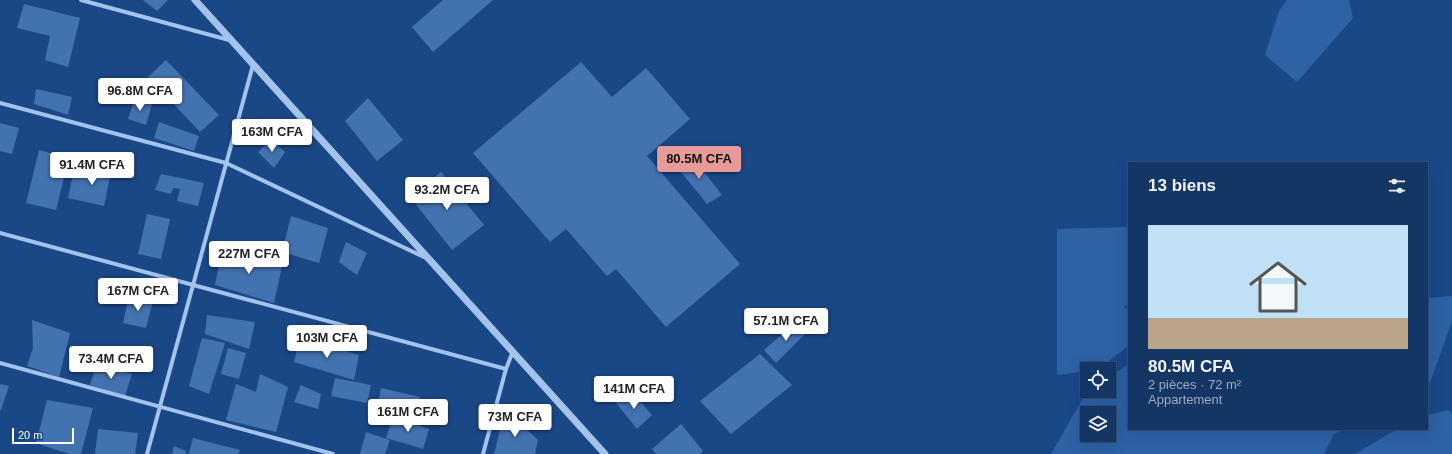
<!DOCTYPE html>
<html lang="fr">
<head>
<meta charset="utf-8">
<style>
	body { margin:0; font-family:Helvetica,sans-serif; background:#21416e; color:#f1f3f6; height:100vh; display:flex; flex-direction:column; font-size:15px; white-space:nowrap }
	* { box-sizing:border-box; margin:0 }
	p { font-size:13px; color:#9dabbf }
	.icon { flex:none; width:22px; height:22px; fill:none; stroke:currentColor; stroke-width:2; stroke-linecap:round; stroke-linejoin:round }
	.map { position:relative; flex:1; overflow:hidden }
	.side { position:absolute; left:1128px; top:162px; width:300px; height:268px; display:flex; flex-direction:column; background:#143665; border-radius:0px; box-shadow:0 4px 16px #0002,0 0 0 1px #335079 }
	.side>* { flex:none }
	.fabs { position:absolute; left:1080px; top:362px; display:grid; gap:8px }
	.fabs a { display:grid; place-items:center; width:36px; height:36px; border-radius:0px; background:#143665; box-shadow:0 4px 16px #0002,0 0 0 1px #335079; font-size:20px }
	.scale { position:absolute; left:12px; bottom:10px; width:62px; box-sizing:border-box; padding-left:4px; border:2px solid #fff; border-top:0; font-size:11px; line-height:14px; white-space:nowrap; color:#fff; -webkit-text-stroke:3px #1a4887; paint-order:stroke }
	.price { position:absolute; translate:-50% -34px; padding:0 9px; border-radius:4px; background:#fff; color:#222; font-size:13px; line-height:26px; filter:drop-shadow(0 1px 2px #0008) }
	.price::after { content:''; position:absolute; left:50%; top:24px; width:12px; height:9px; margin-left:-6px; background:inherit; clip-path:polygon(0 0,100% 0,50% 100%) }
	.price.current { background:#e69b98; color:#111 }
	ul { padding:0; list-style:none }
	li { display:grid; align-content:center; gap:8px; height:212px; padding:0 20px }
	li+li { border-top:1px solid #335079 }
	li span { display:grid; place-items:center; height:124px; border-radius:0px; color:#555 }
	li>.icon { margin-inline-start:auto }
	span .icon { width:72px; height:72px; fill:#fffc; stroke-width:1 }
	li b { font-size:17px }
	h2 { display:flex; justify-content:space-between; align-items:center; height:48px; padding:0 20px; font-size:17px }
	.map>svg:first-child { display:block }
	.green { fill:#2d62a5; fill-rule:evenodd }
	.building { fill:#4372b0 }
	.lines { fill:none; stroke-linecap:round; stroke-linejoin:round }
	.minor { stroke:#a2c3ec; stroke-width:4 }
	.tertiary { stroke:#a2c3ec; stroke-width:7 }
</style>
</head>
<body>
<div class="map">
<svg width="1452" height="454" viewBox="0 0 1452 454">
	<rect width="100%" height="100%" fill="#1a4887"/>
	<!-- green -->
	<g class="green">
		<polygon points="1287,0 1349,0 1353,18 1297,82 1265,55 1279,11"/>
		<polygon points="1129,227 1129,303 1124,307 1129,310 1129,345 1099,369 1087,369 1087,371 1057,375 1057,229"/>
		<polygon points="1452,296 1452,321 1427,391 1427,298"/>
		<path d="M 1129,364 L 1129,429 L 1345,429 L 1334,434 L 1324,454 L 1051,454 L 1086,393 L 1089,391 L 1109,391 L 1109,377 ZM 1087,413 L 1109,413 L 1109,435 L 1087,435 Z"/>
		<polygon points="1449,410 1452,414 1452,454 1355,454 1397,429 1427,429 1427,415"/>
	</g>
	<!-- building -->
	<g class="building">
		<polygon points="143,0 168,0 157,11"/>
		<polygon points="443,0 493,0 433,52 412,27"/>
		<polygon points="24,4 80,18 68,67 45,60 50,36 17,28"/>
		<polygon points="166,60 219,115 200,132 148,77"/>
		<polygon points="581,62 612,97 646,68 690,119 647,156 740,264 666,327 616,269 607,276 566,229 550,242 473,153"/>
		<polygon points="36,89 72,97 68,115 34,104"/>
		<polygon points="368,98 403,140 377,161 345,121"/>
		<polygon points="134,101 152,104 146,125 128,119"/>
		<polygon points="159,122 199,136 194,151 154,138"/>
		<polygon points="0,123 19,128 12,154 0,151"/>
		<polygon points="271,140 285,152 274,168 258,152"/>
		<polygon points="39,150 69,158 56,210 26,203"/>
		<polygon points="691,155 722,195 707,204 676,166"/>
		<polygon points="95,163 112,167 104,206 68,198 73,174 91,178"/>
		<polygon points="441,172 484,225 452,250 409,196"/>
		<polygon points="161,174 204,183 198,206 177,201 180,189 173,188 171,194 155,190"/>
		<polygon points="147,214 170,219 161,259 138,254"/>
		<polygon points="291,216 328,228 319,263 282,252"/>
		<polygon points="346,242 367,253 357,275 339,262"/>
		<polygon points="222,250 283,262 274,303 215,285"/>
		<polygon points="129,295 153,301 146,328 123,323"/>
		<polygon points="207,315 255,322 249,349 205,334"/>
		<polygon points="32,320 70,333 59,377 27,366 33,348"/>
		<polygon points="797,321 807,332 776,363 764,350"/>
		<polygon points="300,337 359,355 354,380 294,362"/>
		<polygon points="202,338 225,343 209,394 189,386"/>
		<polygon points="228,348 246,353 239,379 221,374"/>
		<polygon points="760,354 792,385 731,434 700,401"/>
		<polygon points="97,363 132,374 125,396 90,385"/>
		<polygon points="260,374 288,387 276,432 226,420 236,384 256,392"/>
		<polygon points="335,378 371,385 367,403 331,396"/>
		<polygon points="0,384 9,386 1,410 0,410"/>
		<polygon points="301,385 321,394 318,409 294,402"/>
		<polygon points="381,388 420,397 414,420 377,408"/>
		<polygon points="631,391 652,415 637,429 616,403"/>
		<polygon points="47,400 93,408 81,454 69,454 36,443"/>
		<polygon points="505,409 538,440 535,454 494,454"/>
		<polygon points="393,417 429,429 423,449 386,438"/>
		<polygon points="681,424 703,451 700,454 656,454 652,449"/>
		<polygon points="98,429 138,433 135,454 95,454"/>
		<polygon points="366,432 390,440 385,454 360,454"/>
		<polygon points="193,438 240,450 238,454 189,454"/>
		<polygon points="174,446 186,451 185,454 172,454"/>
	</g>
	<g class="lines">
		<!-- minor -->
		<g class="minor">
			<polyline points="81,0 229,40"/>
			<polyline points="0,103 226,163 426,258"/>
			<polyline points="0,233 506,369"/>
			<polyline points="0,363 333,454"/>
			<polyline points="147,454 253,65"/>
			<polyline points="483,454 506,369 513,351"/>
		</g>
		<!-- tertiary -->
		<polyline class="tertiary" points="195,0 605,454"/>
	</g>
</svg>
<div class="fabs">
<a><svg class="icon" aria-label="locate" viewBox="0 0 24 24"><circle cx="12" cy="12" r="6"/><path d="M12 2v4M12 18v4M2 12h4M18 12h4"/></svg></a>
<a><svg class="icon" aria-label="layers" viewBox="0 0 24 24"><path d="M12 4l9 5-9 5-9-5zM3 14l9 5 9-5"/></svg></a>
</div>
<div class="scale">20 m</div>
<b class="price" style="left:140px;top:112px">96.8M CFA</b>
<b class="price" style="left:272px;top:153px">163M CFA</b>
<b class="price current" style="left:699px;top:180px">80.5M CFA</b>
<b class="price" style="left:92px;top:186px">91.4M CFA</b>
<b class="price" style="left:447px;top:211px">93.2M CFA</b>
<b class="price" style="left:249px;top:275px">227M CFA</b>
<b class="price" style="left:138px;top:312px">167M CFA</b>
<b class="price" style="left:786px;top:342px">57.1M CFA</b>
<b class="price" style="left:327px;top:359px">103M CFA</b>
<b class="price" style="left:111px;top:380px">73.4M CFA</b>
<b class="price" style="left:634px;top:410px">141M CFA</b>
<b class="price" style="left:408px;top:433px">161M CFA</b>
<b class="price" style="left:515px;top:438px">73M CFA</b>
<section class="side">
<h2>13 biens<svg class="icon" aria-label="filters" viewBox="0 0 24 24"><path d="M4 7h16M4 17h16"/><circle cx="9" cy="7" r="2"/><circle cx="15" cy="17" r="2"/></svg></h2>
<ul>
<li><span style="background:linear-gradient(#bfe0f5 75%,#b9a48a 0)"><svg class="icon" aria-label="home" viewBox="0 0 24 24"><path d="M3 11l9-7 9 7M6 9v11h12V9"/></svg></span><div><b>80.5M CFA</b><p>2 pièces · 72 m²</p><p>Appartement</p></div></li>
</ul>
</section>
</div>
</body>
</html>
